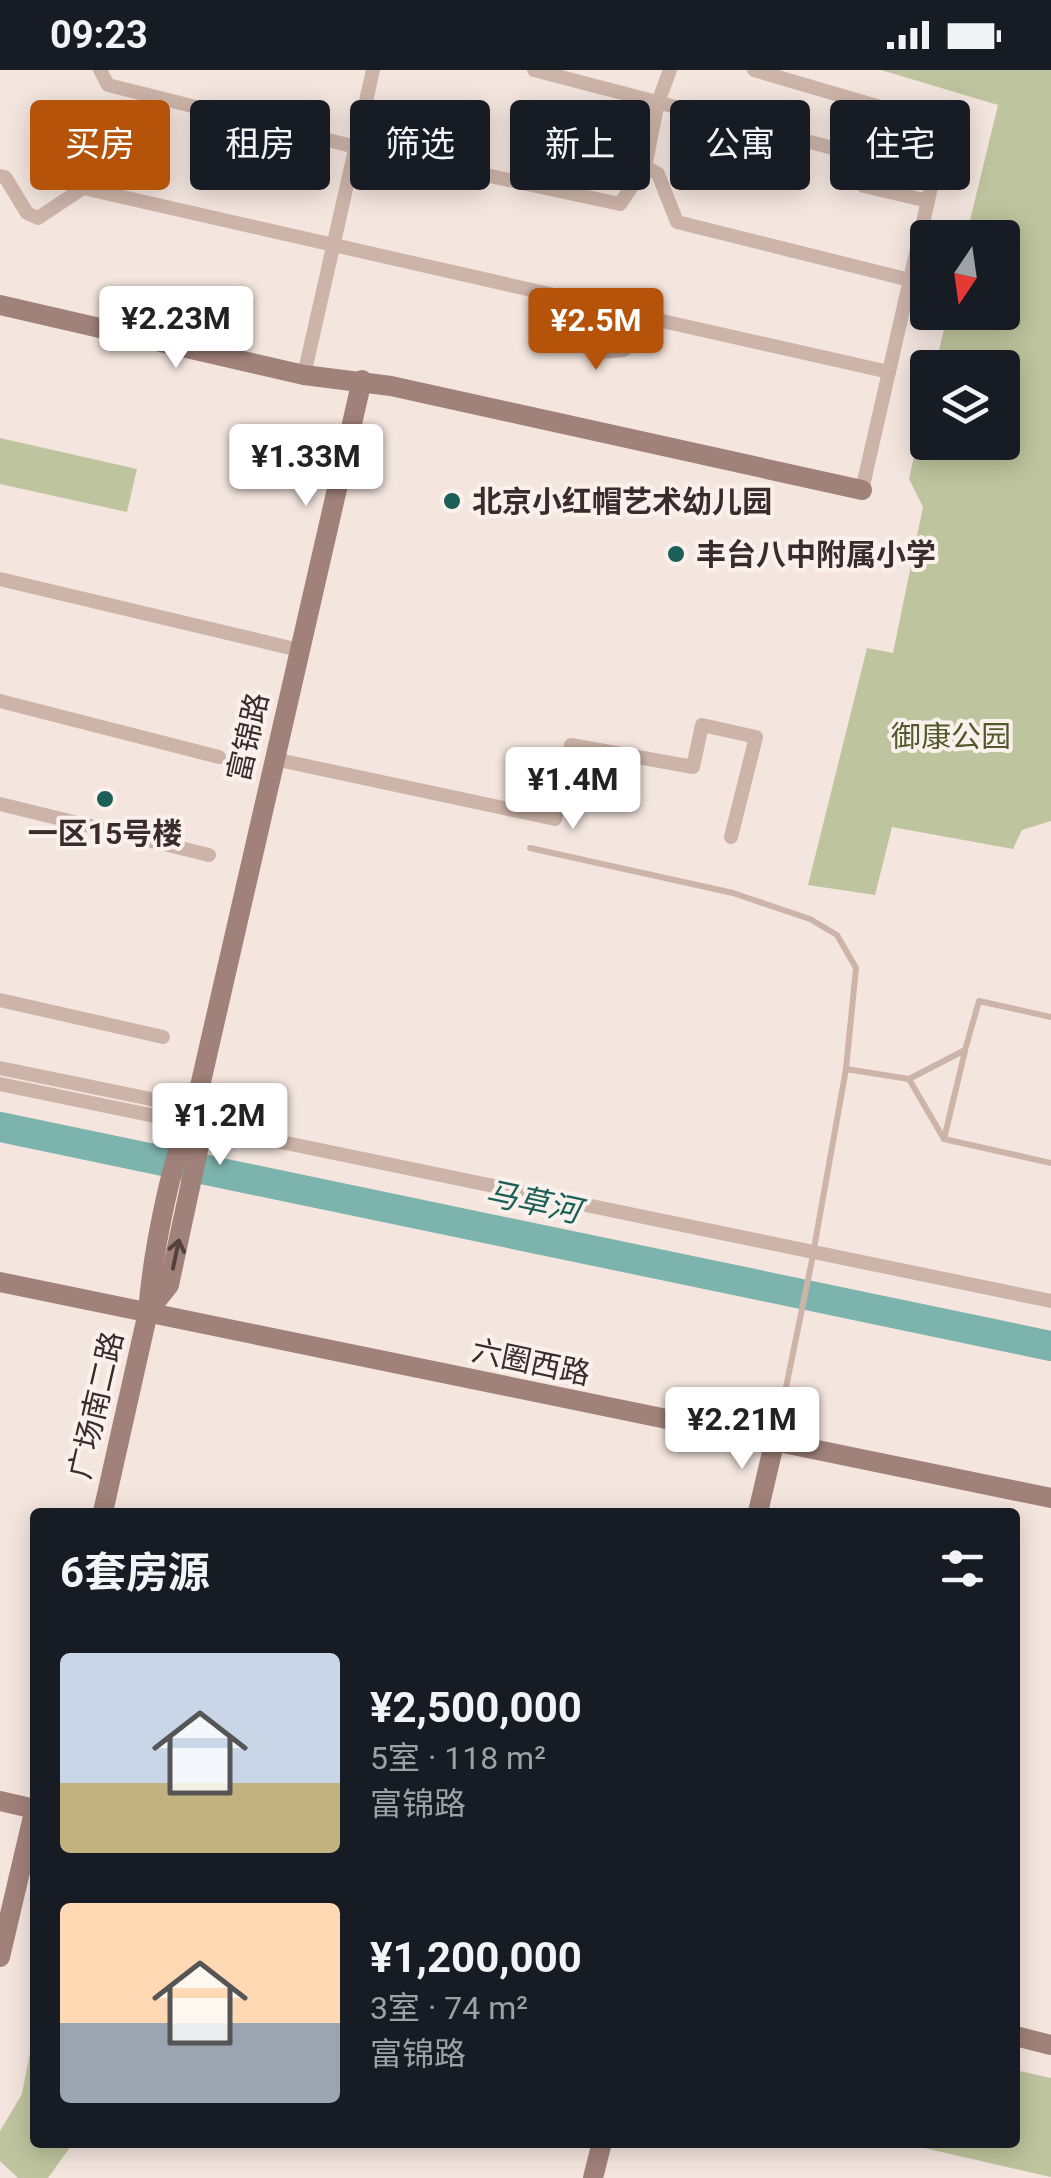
<!DOCTYPE html>
<html lang="zh">
<head>
<meta charset="utf-8">
<style>
	body { margin:0; font-family:Roboto,"Noto Sans SC",sans-serif; background:#242831; color:#f1f3f6; height:100vh; display:flex; flex-direction:column; font-size:38px; white-space:nowrap }
	* { box-sizing:border-box; margin:0 }
	p { font-size:32px; color:#9ea1a6 }
	.icon { flex:none; width:55px; height:55px; fill:none; stroke:currentColor; stroke-width:2; stroke-linecap:round; stroke-linejoin:round }
	.map { position:relative; flex:1; overflow:hidden }
	.details { position:absolute; left:30px; top:1438px; width:990px; height:640px; display:flex; flex-direction:column; background:#171b24; border-radius:10px; box-shadow:0 5px 25px #0003 }
	.details>* { flex:none }
	.banner { position:absolute; left:30px; top:30px; width:992px; height:90px; display:flex; gap:20px }
	.needle { width:65px; rotate:193deg }
	.tools { position:absolute; left:910px; top:150px; display:grid; gap:20px }
	.tools a { display:grid; place-items:center; width:110px; height:110px; border-radius:10px; background:#171b24; box-shadow:0 5px 25px #0003; font-size:50px }
	.price { position:absolute; translate:-50% -85px; padding:0 22px; border-radius:10px; background:#fff; color:#222; font-size:32px; line-height:65px; filter:drop-shadow(0 2px 5px #0008) }
	.price::after { content:''; position:absolute; left:50%; top:60px; width:30px; height:22px; margin-left:-15px; background:inherit; clip-path:polygon(0 0,100% 0,50% 100%) }
	.price.current { background:#b45309; color:#fff }
	ul { padding:0; list-style:none }
	li { display:flex; align-items:center; gap:30px; height:250px; padding:0 30px }
	li span { display:grid; place-items:center; flex:none; width:280px; height:200px; border-radius:10px; color:#555 }
	li>.icon { margin-inline-start:auto }
	span .icon { width:120px; height:120px; fill:#fffc; stroke-width:1 }
	li b { font-size:42px }
	h2 { display:flex; justify-content:space-between; align-items:center; height:120px; padding:0 30px; font-size:42px }
	.tag { padding:0 35px; border-radius:10px; background:#171b24; box-shadow:0 5px 25px #0003; font-size:35px; line-height:90px }
	.tag.current { background:#b45309; color:#fff }
	.status { display:flex; justify-content:space-between; align-items:center; height:70px; padding:0 50px; background:#171b24; direction:ltr }
	.status svg { height:28px; fill:currentColor }
	.map>svg:first-child { display:block }
	.green { fill:#bec49d }
	.lines { fill:none; stroke-linecap:round; stroke-linejoin:round }
	.river { stroke:#7cb3ac; stroke-width:30 }
	.lane { stroke:#cdb4a9; stroke-width:6 }
	.street { stroke:#cdb4a9; stroke-width:14 }
	.secondary { stroke:#a1827a; stroke-width:20 }
	.oneway { stroke:#54423e }
	.poi-dot { fill:#1c5f57; stroke:#fbf1ec; stroke-width:4 }
	.labels { text-anchor:middle; dominant-baseline:central; stroke-width:8; stroke-linejoin:round; paint-order:stroke }
	.poi-label { font-size:30px; font-weight:bold; fill:#3a2c2a; stroke:#fbf1ec; text-anchor:start }
	.park-label { font-size:30px; fill:#515a2c; stroke:#fbf1ec }
	.street-label { font-size:30px; fill:#3a2c2a; stroke:#fbf1ec }
	.water-label { font-size:32px; font-style:italic; fill:#1c5f57; stroke:#fbf1ec }
</style>
</head>
<body>
<div class="status"><b>09:23</b><svg viewBox="0 0 49 12"><path d="M0 12V9h3v3zM5 12V6h3v6zM10 12V3h3v9zM15 12V0h3v12zM26 1h20v11H26zM47 4h2v5h-2z"/></svg></div>
<div class="map">
<svg width="1051" height="2108" viewBox="0 0 1051 2108">
	<rect width="100%" height="100%" fill="#f4e6df"/>
	<!-- green -->
	<g class="green">
		<polygon points="881,0 1051,0 1051,751 1022,760 1013,779 892,757 875,825 808,815 867,578 893,583 923,437 909,409 927,328 928,372 1002,372 1002,298 935,297 948,243 1002,242 1002,168 966,167 998,35"/>
		<polygon points="0,368 137,399 127,442 0,414"/>
		<polygon points="35,1957 35,2072 73,2073 48,2108 18,2108 0,2091 0,2061 22,2024"/>
		<polygon points="1015,2000 1051,2008 1051,2107 902,2073 1015,2072"/>
	</g>
	<g class="lines">
		<!-- river -->
		<polyline class="river" points="0,1057 1051,1276"/>
		<!-- lane -->
		<g class="lane">
			<polyline points="530,778 733,823 810,849 837,865 856,898 846,999 811,1195 776,1366"/>
			<polyline points="846,999 909,1009 965,980 979,931 1051,947"/>
			<polyline points="909,1009 944,1069 1051,1093"/>
			<polyline points="944,1069 965,981"/>
		</g>
		<!-- street -->
		<g class="street">
			<polyline points="100,0 108,15 356,77 620,134 645,97 658,104 677,152 910,210"/>
			<polyline points="534,0 860,85 864,116 928,131"/>
			<polyline points="754,0 945,56 862,420"/>
			<polyline points="645,97 658,32 670,0"/>
			<polyline points="0,106 5,107 27,143 38,148 83,118 589,233 602,282 624,280 649,248 889,302"/>
			<polyline points="304,305 373,0"/>
			<polyline points="0,509 299,580"/>
			<polyline points="0,631 219,687"/>
			<polyline points="274,689 555,749 571,675 693,697 702,655 756,667 731,767"/>
			<polyline points="0,734 209,785"/>
			<polyline points="0,930 163,967"/>
			<polyline points="0,998 195,1038 227,1057"/>
			<polyline points="0,1014 1051,1231"/>
		</g>
		<!-- secondary -->
		<g class="secondary">
			<polyline points="0,235 304,305 391,316 862,420"/>
			<polyline points="0,1212 1051,1428"/>
			<polyline points="149,1240 169,1215 201,1066 195,1038"/>
			<path d="M 103,1442 L 148,1242 C 152,1189 171,1083 195,1038 L 362,310"/>
			<polyline points="758,1442 774,1374"/>
			<polyline points="0,1731 35,1739"/>
			<polyline points="0,1887 35,1738"/>
			<polyline points="1015,1966 1051,1975"/>
			<polyline points="593,2108 602,2072"/>
		</g>
	</g>
	<!-- one-way arrows -->
	<defs><path id="oneway-shaft" d="M-6 0H5M1.5-3L5.5 0L1.5 3" fill="none" stroke-width="1.6" stroke-linecap="round" stroke-linejoin="round" transform="scale(2.5)"/></defs>
	<use class="oneway" href="#oneway-shaft" transform="translate(176 1184) rotate(-78)"/>
	<!-- markers -->
	<g class="poi-dot">
		<circle cx="452" cy="431" r="10"/>
		<circle cx="676" cy="484" r="10"/>
		<circle cx="105" cy="729" r="10"/>
	</g>
	<g class="labels">
		<!-- poi labels -->
		<g class="poi-label">
			<text x="472" y="431">北京小红帽艺术幼儿园</text>
			<text x="696" y="484">丰台八中附属小学</text>
			<text x="105" y="763" text-anchor="middle">一区15号楼</text>
		</g>
		<!-- park labels -->
		<g class="park-label">
			<text x="951" y="666">御康公园</text>
		</g>
		<!-- street labels -->
		<g class="street-label">
			<text transform="translate(248 667) rotate(-77)">富锦路</text>
			<text transform="translate(531 1292) rotate(12)">六圈西路</text>
			<text transform="translate(96 1335) rotate(-77)">广场南二路</text>
		</g>
		<!-- water labels -->
		<g class="water-label">
			<text transform="translate(533 1132) rotate(12)">马草河</text>
		</g>
	</g>
</svg>
<div class="tools">
<a><svg class="needle" viewBox="-14 -14 28 28"><path d="M0-13l5 13h-10z" fill="#e53935"/><path d="M0 13l5-13h-10z" fill="#9ea1a6"/></svg></a>
<a><svg class="icon" aria-label="layers" viewBox="0 0 24 24"><path d="M12 4l9 5-9 5-9-5zM3 14l9 5 9-5"/></svg></a>
</div>
<b class="price" style="left:176px;top:301px">¥2.23M</b>
<b class="price current" style="left:596px;top:303px">¥2.5M</b>
<b class="price" style="left:306px;top:439px">¥1.33M</b>
<b class="price" style="left:573px;top:762px">¥1.4M</b>
<b class="price" style="left:220px;top:1098px">¥1.2M</b>
<b class="price" style="left:742px;top:1402px">¥2.21M</b>
<div class="banner">
<a class="tag current">买房</a>
<a class="tag">租房</a>
<a class="tag">筛选</a>
<a class="tag">新上</a>
<a class="tag">公寓</a>
<a class="tag">住宅</a>
</div>
<section class="details">
<h2>6套房源<svg class="icon" aria-label="filters" viewBox="0 0 24 24"><path d="M4 7h16M4 17h16"/><circle cx="9" cy="7" r="2"/><circle cx="15" cy="17" r="2"/></svg></h2>
<ul>
<li><span style="background:linear-gradient(#c9d6e8 65%,#c2b280 0)"><svg class="icon" aria-label="home" viewBox="0 0 24 24"><path d="M3 11l9-7 9 7M6 9v11h12V9"/></svg></span><div><b>¥2,500,000</b><p>5室 · 118 m²</p><p>富锦路</p></div></li>
<li><span style="background:linear-gradient(#ffd9b3 60%,#9aa5b1 0)"><svg class="icon" aria-label="home" viewBox="0 0 24 24"><path d="M3 11l9-7 9 7M6 9v11h12V9"/></svg></span><div><b>¥1,200,000</b><p>3室 · 74 m²</p><p>富锦路</p></div></li>
</ul>
</section>
</div>
</body>
</html>
